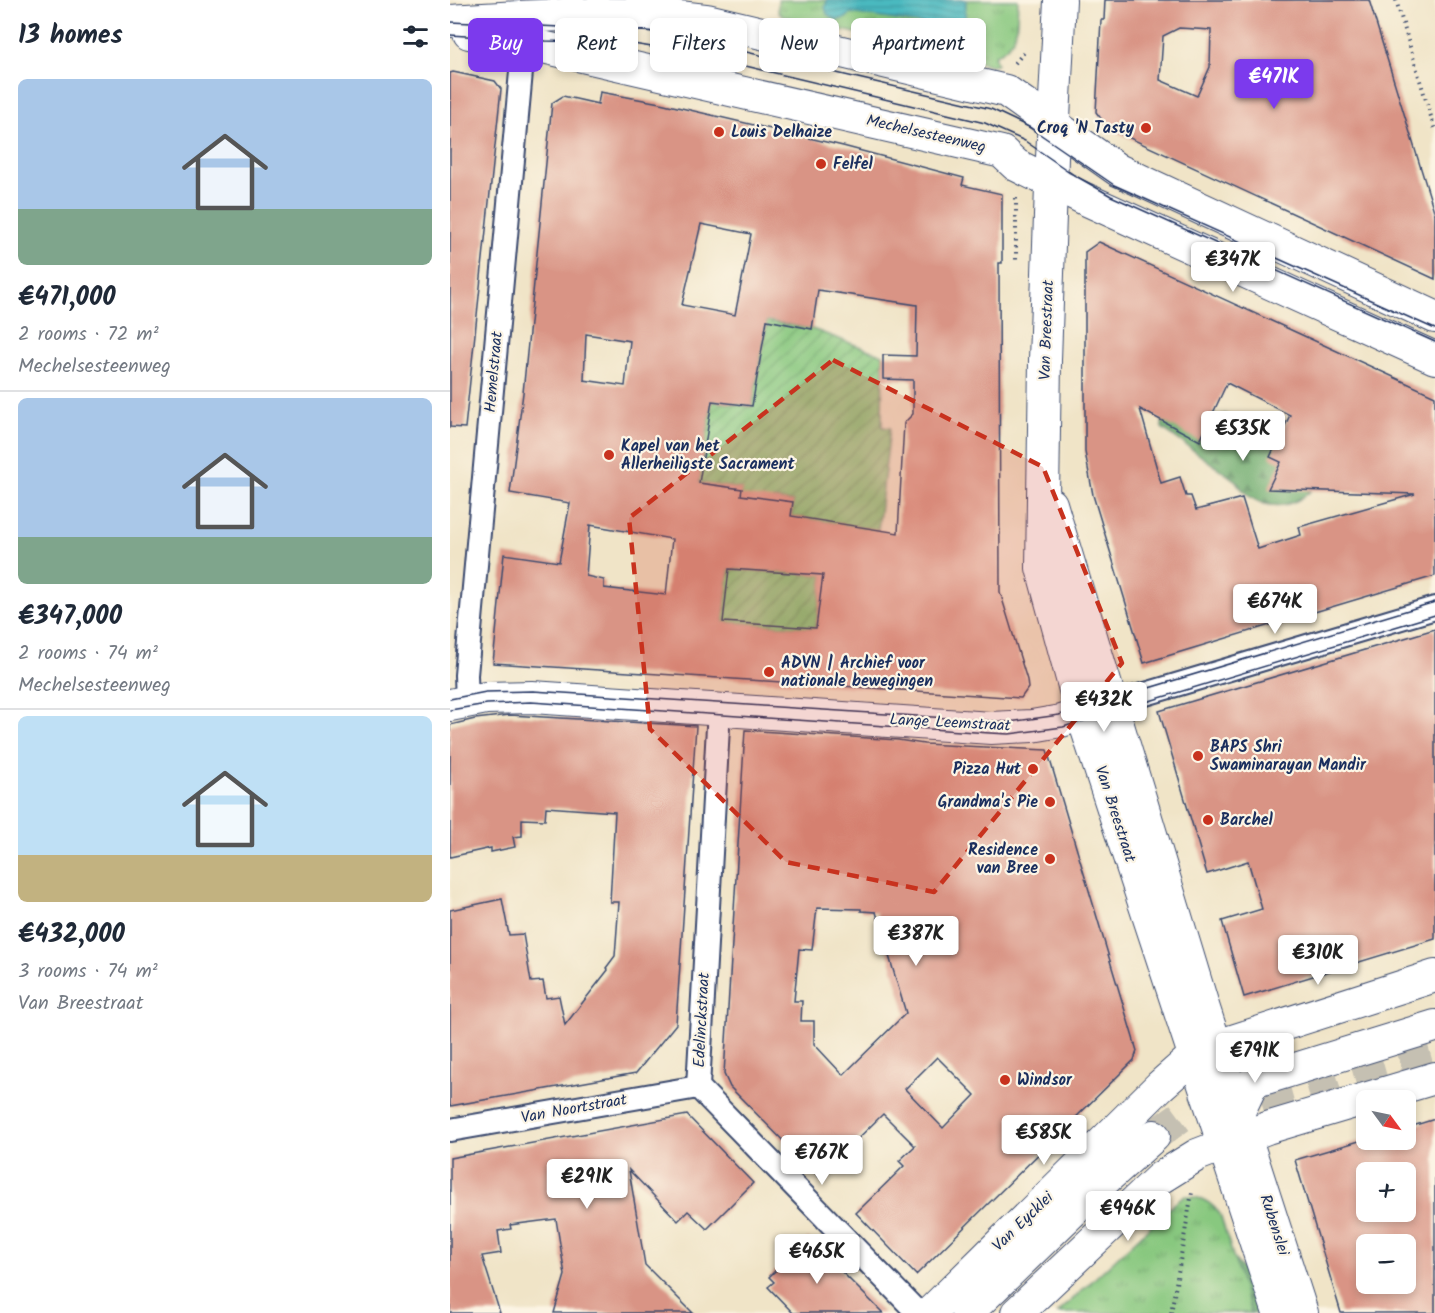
<!DOCTYPE html>
<html lang="en">
<head>
<meta charset="utf-8">
<style>
	body { margin:0; font-family:Kalam,sans-serif; background:#f6f6f7; color:#1f2937; height:100vh; display:flex; flex-direction:column; font-size:22px; white-space:nowrap }
	* { box-sizing:border-box; margin:0 }
	p { font-size:20px; color:#747a83 }
	.icon { flex:none; width:33px; height:33px; fill:none; stroke:currentColor; stroke-width:2; stroke-linecap:round; stroke-linejoin:round }
	.map { position:relative; flex:1; overflow:hidden }
	.panel { display:flex; flex-direction:column; background:#fff; width:450px }
	.panel>* { flex:none }
	.guide { position:absolute; left:18px; top:18px; width:570px; height:54px; display:flex; gap:12px }
	.needle { width:39px; rotate:123deg }
	.tools { position:absolute; left:906px; top:1090px; display:grid; gap:12px }
	.tools a { display:grid; place-items:center; width:60px; height:60px; border-radius:9px; background:#fff; box-shadow:0 3px 9px #0003; font-size:30px }
	.price { position:absolute; translate:-50% -51px; padding:0 14px; border-radius:6px; background:#fff; color:#222; font-size:20px; line-height:39px; filter:drop-shadow(0 2px 3px #0008) }
	.price::after { content:''; position:absolute; left:50%; top:36px; width:18px; height:14px; margin-left:-9px; background:inherit; clip-path:polygon(0 0,100% 0,50% 100%) }
	.price.current { background:#7c3aed; color:#fff }
	ul { padding:0; list-style:none }
	li { display:grid; align-content:center; gap:12px; height:318px; padding:0 18px }
	li+li { border-top:2px solid #e0e1e3 }
	li span { display:grid; place-items:center; height:186px; border-radius:9px; color:#555 }
	li>.icon { margin-inline-start:auto }
	span .icon { width:108px; height:108px; fill:#fffc; stroke-width:1 }
	li b { font-size:26px }
	h2 { display:flex; justify-content:space-between; align-items:center; height:72px; padding:0 18px; font-size:26px }
	.chip { padding:0 21px; border-radius:9px; background:#fff; box-shadow:0 3px 9px #0003; font-size:21px; line-height:54px }
	.chip.current { background:#7c3aed; color:#fff }
	main { display:flex; flex:1; min-height:0 }
	.map>svg:first-child { display:block }
	.forest { fill:url(#forest-firs); stroke:#446e66; stroke-width:1.5 }
	.park { fill:url(#park-tufts); stroke:#527c6e; stroke-width:1.5 }
	.garden { fill:url(#garden-furrows); stroke:#527c6e; stroke-width:1.5 }
	.water { fill:url(#water-rules); stroke:#32748f; stroke-width:1.5 }
	.building { fill:#d99485; fill-rule:evenodd }
	.lines { fill:none; stroke-linecap:round; stroke-linejoin:round }
	.secondary-tunnel { stroke:#c5c0b2; stroke-width:32; stroke-dasharray:32 16; stroke-linecap:butt }
	.street-casing { stroke:#3b4a6e; stroke-width:26 }
	.secondary-casing { stroke:#3b4a6e; stroke-width:34 }
	.path { stroke:#3b4a6e; stroke-width:4; stroke-dasharray:1.5 4.5; stroke-linecap:butt }
	.street { stroke:#fff; stroke-width:22 }
	.secondary { stroke:#fff; stroke-width:32 }
	.tram { stroke:#1b2f5e; stroke-width:1.5 }
	.marked { fill:#c8321e; fill-opacity:0.2; stroke:#c8321e; stroke-width:4.5; stroke-dasharray:12 8; stroke-linejoin:round }
	.poi-dot { fill:#c8321e; stroke:#fcf5e5; stroke-width:2 }
	.labels { text-anchor:middle; dominant-baseline:central; stroke-width:4.5; stroke-linejoin:round; paint-order:stroke }
	.poi-label { font-size:16px; font-weight:bold; fill:#1b2f5e; stroke:#fcf5e5; text-anchor:start }
	.street-label { font-size:16px; fill:#1b2f5e; stroke:#fcf5e5 }
</style>
</head>
<body>
<main>
<section class="panel">
<h2>13 homes<svg class="icon" aria-label="filters" viewBox="0 0 24 24"><path d="M4 7h16M4 17h16"/><circle cx="9" cy="7" r="2"/><circle cx="15" cy="17" r="2"/></svg></h2>
<ul>
<li><span style="background:linear-gradient(#a9c7e8 70%,#7fa58c 0)"><svg class="icon" aria-label="home" viewBox="0 0 24 24"><path d="M3 11l9-7 9 7M6 9v11h12V9"/></svg></span><div><b>€471,000</b><p>2 rooms · 72 m²</p><p>Mechelsesteenweg</p></div></li>
<li><span style="background:linear-gradient(#a9c7e8 75%,#7fa58c 0)"><svg class="icon" aria-label="home" viewBox="0 0 24 24"><path d="M3 11l9-7 9 7M6 9v11h12V9"/></svg></span><div><b>€347,000</b><p>2 rooms · 74 m²</p><p>Mechelsesteenweg</p></div></li>
<li><span style="background:linear-gradient(#bfe0f5 75%,#c2b280 0)"><svg class="icon" aria-label="home" viewBox="0 0 24 24"><path d="M3 11l9-7 9 7M6 9v11h12V9"/></svg></span><div><b>€432,000</b><p>3 rooms · 74 m²</p><p>Van Breestraat</p></div></li>
</ul>
</section>
<div class="map">
<svg width="985" height="1313" viewBox="0 0 985 1313">
	<defs>
		<pattern id="forest-firs" width="22" height="20" patternUnits="userSpaceOnUse" patternTransform="scale(1.5)"><rect width="22" height="20" fill="#6eac6e"/><path d="M5 1l3.5 6h-7zM16 11l3.5 6h-7z" fill="#5a8c5e"/></pattern>
		<pattern id="park-tufts" width="24" height="20" patternUnits="userSpaceOnUse" patternTransform="scale(1.5)"><rect width="24" height="20" fill="#88c87f"/><path d="M3 7l-1-3M5 7V3M7 7l1-3M15 17l-1-3M17 17v-4M19 17l1-3" fill="none" stroke="#6ea36b"/></pattern>
		<pattern id="garden-furrows" width="10" height="10" patternUnits="userSpaceOnUse" patternTransform="scale(1.5)"><rect width="10" height="10" fill="#88c87f"/><path d="M-1 1l2-2M0 10L10 0M9 11l2-2" fill="none" stroke="#6ea36b"/></pattern>
		<pattern id="water-rules" width="6" height="5" patternUnits="userSpaceOnUse" patternTransform="scale(1.5)"><rect width="6" height="5" fill="#4ab9c0"/><path d="M0 2.5h6" fill="none" stroke="#3d979f"/></pattern>
	</defs>
	<rect width="100%" height="100%" fill="#fcf5e5"/>
	<filter id="ink" filterUnits="userSpaceOnUse"><feTurbulence type="fractalNoise" baseFrequency=".0167" numOctaves="2"/><feDisplacementMap in="SourceGraphic" scale="12" xChannelSelector="R" yChannelSelector="G"/><feConvolveMatrix kernelMatrix="1 2 1 2 8 2 1 2 1" color-interpolation-filters="sRGB"/></filter>
	<filter id="wash" filterUnits="userSpaceOnUse"><feTurbulence type="fractalNoise" baseFrequency=".008" numOctaves="4" result="noise"/><feDisplacementMap in="SourceGraphic" scale="24" xChannelSelector="R" yChannelSelector="G"/><feGaussianBlur stdDeviation="1.35" result="paint"/><feColorMatrix in="noise" values="0 0 0 0 0 0 0 0 0 0 0 0 0 0 0 0 0 1.4 0 .05"/><feComposite in="paint" operator="in"/></filter>
	<g filter="url(#wash)">
		<rect width="100%" height="100%" fill="#f0e4c7"/>
		<!-- forest -->
		<g class="forest">
			<path d="M 743,410 L 770,416 L 775,414 L 788,421 L 795,432 L 819,436 L 834,445 L 867,484 C 844,513 806,513 786,481 L 712,428 L 713,412 Z"/>
			<polygon points="778,1260 786,1261 800,1279 812,1313 768,1313"/>
		</g>
		<!-- park -->
		<g class="park">
			<path d="M 328,0 L 568,0 C 566,27 571,42 544,56 L 547,64 L 541,65 L 333,16 L 328,11 Z"/>
			<path d="M 735,1196 C 751,1197 760,1201 770,1214 L 801,1313 L 608,1313 L 725,1203 Z"/>
		</g>
		<!-- garden -->
		<g class="garden">
			<polygon points="317,321 362,329 433,355 432,427 440,428 428,530 341,516 343,502 323,499 321,513 289,509 292,489 249,483 262,401 302,407"/>
			<polygon points="279,569 373,575 366,628 273,622"/>
		</g>
		<!-- water -->
		<polygon class="water" points="377,0 516,0 515,21 526,25 529,37 525,44 514,46 505,39 505,29 401,13 396,18 386,20 377,14 375,7"/>
		<g id="blocks">
			<!-- building -->
			<g class="building">
				<path d="M 655,0 L 919,0 L 985,214 L 985,279 L 658,128 L 646,112 L 651,20 L 654,20 ZM 729,28 L 761,30 L 760,67 L 747,96 L 710,80 L 713,36 Z"/>
				<polygon points="3,72 45,81 51,89 15,428 0,427 0,73"/>
				<path d="M 150,92 L 210,103 L 393,146 L 514,178 L 512,185 L 552,194 L 552,263 L 549,263 L 550,592 L 577,680 L 578,688 L 571,698 L 43,663 L 54,554 L 109,562 L 120,503 L 60,493 L 73,393 L 102,103 L 113,96 L 148,104 ZM 251,224 L 301,234 L 285,315 L 232,305 ZM 368,290 L 467,305 L 466,356 L 433,355 L 433,379 L 463,380 L 463,414 L 454,423 L 448,533 L 341,516 L 343,502 L 291,495 L 292,489 L 249,483 L 262,401 L 302,406 L 317,320 L 362,329 ZM 136,334 L 180,341 L 175,386 L 134,380 ZM 140,525 L 222,539 L 216,595 L 154,588 L 154,580 L 136,576 ZM 279,569 L 373,575 L 366,628 L 273,622 Z"/>
				<path d="M 649,242 L 985,396 L 985,576 L 858,614 L 840,616 L 840,619 L 694,663 L 643,495 L 635,452 L 635,252 ZM 777,383 L 840,415 L 820,457 L 831,462 L 818,489 L 965,494 L 849,527 L 851,535 L 808,549 L 792,498 L 746,510 L 741,496 L 736,496 L 730,477 L 711,483 L 690,409 L 750,441 Z"/>
				<polygon points="985,629 985,939 794,997 772,921 812,909 798,861 757,874 709,711"/>
				<polygon points="60,715 246,726 226,1024 186,1073 0,1106 0,910 52,899 59,935 73,934 81,982 93,981 96,998 109,996 115,1025 158,970 156,968 165,956 169,902 160,902 165,812 96,807 95,820 72,819 72,836 63,837 65,847 41,852 41,848 0,857 0,725 25,719"/>
				<path d="M 295,730 L 448,740 L 474,744 L 597,750 L 687,1051 L 684,1060 L 466,1275 L 406,1213 L 454,1166 L 449,1161 L 465,1146 L 433,1114 L 369,1177 L 280,1087 L 274,1074 ZM 367,908 L 411,909 L 411,911 L 426,912 L 456,1013 L 393,1075 L 364,1044 L 364,1021 L 351,1021 L 352,1001 L 344,1001 L 349,949 L 362,950 ZM 487,1057 L 525,1095 L 493,1128 L 455,1089 Z"/>
				<polygon points="237,1115 303,1183 257,1229 238,1211 228,1221 179,1170 195,1265 243,1313 104,1313 115,1275 106,1219 60,1225 61,1229 48,1231 51,1253 32,1256 50,1313 0,1313 0,1158"/>
				<path d="M 985,1119 L 985,1313 L 891,1313 L 845,1160 L 916,1139 L 956,1140 L 956,1128 ZM 916,1173 L 956,1173 L 956,1212 L 916,1212 ZM 916,1245 L 956,1245 L 956,1284 L 916,1284 Z"/>
				<polygon points="358,1238 433,1313 343,1313 318,1287 324,1282 319,1277"/>
			</g>
		</g>
	</g>
	<g filter="url(#ink)">
		<use href="#blocks" fill-opacity="0" stroke="#3b4a6e" stroke-width="1.5"/>
		<g class="lines">
			<!-- secondary-tunnel -->
			<g class="secondary-tunnel">
				<polyline points="767,1122 815,1106 985,1058"/>
				<polyline points="704,1136 730,1117 786,1095"/>
			</g>
			<!-- street casing -->
			<g class="street-casing">
				<g id="street">
					<polyline points="17,702 16,675 75,28"/>
					<polyline points="662,704 985,608"/>
					<polyline points="269,709 248,1087 468,1313"/>
					<polyline points="0,1130 248,1087"/>
				</g>
			</g>
			<!-- secondary casing -->
			<g class="secondary-casing">
				<g id="secondary">
					<polyline points="610,0 602,158 595,360 592,568 630,708 829,1313"/>
					<path d="M 0,21 C 85,16 172,9 257,20 L 556,91 L 668,170 L 985,317"/>
					<polyline points="19,33 75,43 552,152 566,165 635,199 985,358"/>
					<polyline points="601,504 753,1006 852,1313"/>
					<polyline points="0,705 36,698 82,697 541,728 582,726 611,721 653,707"/>
					<polyline points="784,1122 803,1082 985,1026"/>
					<polyline points="480,1313 710,1086 744,1056 767,1046 985,976"/>
					<polyline points="517,1313 659,1176 704,1136"/>
					<polyline points="567,1313 710,1178 747,1155 817,1128 985,1078"/>
				</g>
			</g>
			<!-- path -->
			<g class="path">
				<polyline points="946,0 985,130"/>
				<polyline points="565,63 576,50"/>
				<polyline points="566,198 566,260"/>
				<polyline points="721,1313 742,1192"/>
			</g>
			<!-- street -->
			<use href="#street" class="street"/>
			<!-- secondary -->
			<use href="#secondary" class="secondary"/>
			<!-- tram -->
			<g class="tram">
				<polyline points="0,22 198,31 249,41 541,109 581,128 664,185 985,329"/>
				<polyline points="0,35 96,41 177,43 245,54 535,123 575,141 624,175 661,196 985,342"/>
				<polyline points="0,699 36,692 83,691 559,722 609,715 985,602"/>
				<polyline points="0,710 37,704 81,702 540,733 559,734 613,727 985,615"/>
			</g>
		</g>
	</g>
	<!-- marked area -->
	<path class="marked" d="M 383,360 L 593,467 L 672,663 L 484,892 L 336,862 L 200,729 L 179,518 Z"/>
	<!-- markers -->
	<g class="poi-dot">
		<circle cx="696" cy="128" r="6"/>
		<circle cx="269" cy="132" r="6"/>
		<circle cx="371" cy="164" r="6"/>
		<circle cx="159" cy="455" r="6"/>
		<circle cx="319" cy="672" r="6"/>
		<circle cx="748" cy="756" r="6"/>
		<circle cx="583" cy="769" r="6"/>
		<circle cx="600" cy="802" r="6"/>
		<circle cx="758" cy="820" r="6"/>
		<circle cx="600" cy="859" r="6"/>
		<circle cx="555" cy="1080" r="6"/>
	</g>
	<g class="labels">
		<!-- poi labels -->
		<g class="poi-label">
			<text x="684" y="128" text-anchor="end">Croq 'N Tasty</text>
			<text x="281" y="132">Louis Delhaize</text>
			<text x="383" y="164">Felfel</text>
			<text x="171" y="446">Kapel van het<tspan x="171" dy="18">Allerheiligste Sacrament</tspan></text>
			<text x="331" y="663">ADVN | Archief voor<tspan x="331" dy="18">nationale bewegingen</tspan></text>
			<text x="760" y="747">BAPS Shri<tspan x="760" dy="18">Swaminarayan Mandir</tspan></text>
			<text x="571" y="769" text-anchor="end">Pizza Hut</text>
			<text x="588" y="802" text-anchor="end">Grandma's Pie</text>
			<text x="770" y="820">Barchel</text>
			<text x="588" y="850" text-anchor="end">Residence<tspan x="588" dy="18">van Bree</tspan></text>
			<text x="567" y="1080">Windsor</text>
		</g>
		<!-- street labels -->
		<g class="street-label">
			<text transform="translate(476 134) rotate(13)">Mechelsesteenweg</text>
			<text transform="translate(597 330) rotate(-88)">Van Breestraat</text>
			<text transform="translate(44 372) rotate(-85)">Hemelstraat</text>
			<text transform="translate(500 723) rotate(3)">Lange Leemstraat</text>
			<text transform="translate(665 814) rotate(72)">Van Breestraat</text>
			<text transform="translate(252 1020) rotate(-87)">Edelinckstraat</text>
			<text transform="translate(124 1109) rotate(-10)">Van Noortstraat</text>
			<text transform="translate(573 1222) rotate(-44)">Van Eycklei</text>
			<text transform="translate(824 1225) rotate(72)">Rubenslei</text>
		</g>
	</g>
</svg>
<div class="tools">
<a><svg class="needle" viewBox="-14 -14 28 28"><path d="M0-13l5 13h-10z" fill="#e53935"/><path d="M0 13l5-13h-10z" fill="#747a83"/></svg></a>
<a>+</a>
<a>−</a>
</div>
<b class="price current" style="left:824px;top:110px">€471K</b>
<b class="price" style="left:783px;top:293px">€347K</b>
<b class="price" style="left:793px;top:462px">€535K</b>
<b class="price" style="left:825px;top:635px">€674K</b>
<b class="price" style="left:654px;top:733px">€432K</b>
<b class="price" style="left:466px;top:967px">€387K</b>
<b class="price" style="left:868px;top:986px">€310K</b>
<b class="price" style="left:805px;top:1084px">€791K</b>
<b class="price" style="left:594px;top:1166px">€585K</b>
<b class="price" style="left:372px;top:1186px">€767K</b>
<b class="price" style="left:137px;top:1210px">€291K</b>
<b class="price" style="left:678px;top:1242px">€946K</b>
<b class="price" style="left:367px;top:1285px">€465K</b>
<div class="guide">
<a class="chip current">Buy</a>
<a class="chip">Rent</a>
<a class="chip">Filters</a>
<a class="chip">New</a>
<a class="chip">Apartment</a>
</div>
</div>
</main>
</body>
</html>
